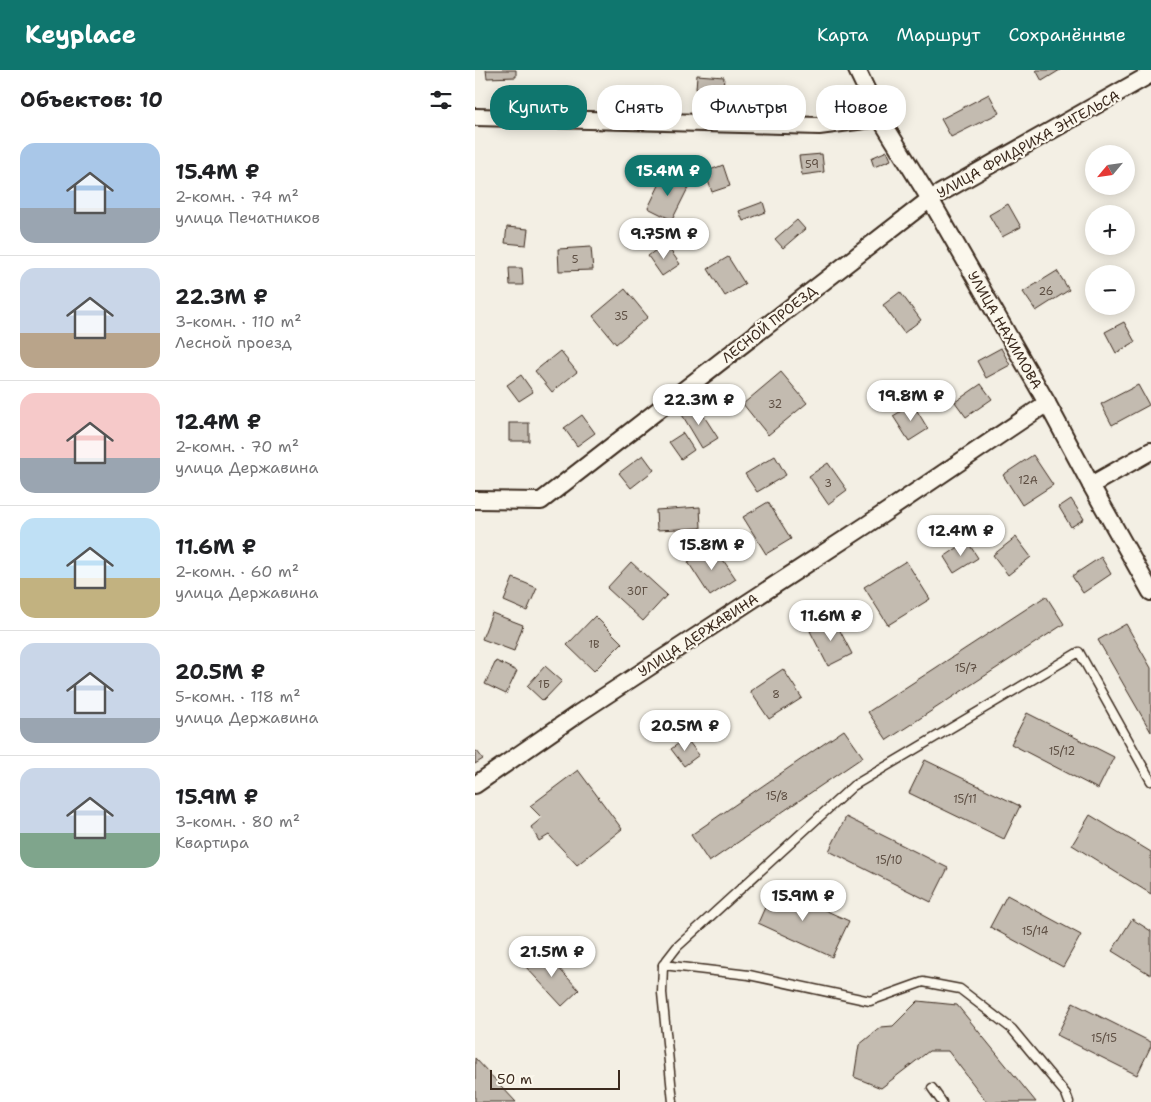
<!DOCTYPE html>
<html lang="ru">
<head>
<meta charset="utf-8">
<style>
	body { margin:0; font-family:"Shantell Sans",sans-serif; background:#f2f2f2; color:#202124; height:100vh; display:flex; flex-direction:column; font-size:19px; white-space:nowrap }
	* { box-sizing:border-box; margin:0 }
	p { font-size:16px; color:#757577 }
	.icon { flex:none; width:28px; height:28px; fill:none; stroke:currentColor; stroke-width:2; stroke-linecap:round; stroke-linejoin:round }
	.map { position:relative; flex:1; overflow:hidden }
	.panel { display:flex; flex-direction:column; background:#fff; width:475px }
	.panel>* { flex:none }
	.hud { position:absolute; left:15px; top:15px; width:475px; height:45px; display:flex; gap:10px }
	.needle { width:32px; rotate:241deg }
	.controls { position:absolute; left:610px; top:75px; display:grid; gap:10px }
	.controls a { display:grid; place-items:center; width:50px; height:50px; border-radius:50%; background:#fff; box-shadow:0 2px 12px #0003; font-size:25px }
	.scale { position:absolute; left:15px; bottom:12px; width:130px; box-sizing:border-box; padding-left:5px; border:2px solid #3b2a1e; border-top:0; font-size:14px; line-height:18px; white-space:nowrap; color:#3b2a1e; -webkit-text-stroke:4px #fbf7ec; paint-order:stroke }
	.price { position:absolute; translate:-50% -42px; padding:0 11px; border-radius:18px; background:#fff; color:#222; font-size:16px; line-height:32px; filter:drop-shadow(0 1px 2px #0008) }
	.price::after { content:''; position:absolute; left:50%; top:30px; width:15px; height:11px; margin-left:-8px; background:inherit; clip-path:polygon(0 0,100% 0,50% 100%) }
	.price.selected { background:#0f766e; color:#fff }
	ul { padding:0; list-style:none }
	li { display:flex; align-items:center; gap:15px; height:125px; padding:0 20px }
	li+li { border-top:1px solid #e0e0e0 }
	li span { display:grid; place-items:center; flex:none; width:140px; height:100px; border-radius:15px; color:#555 }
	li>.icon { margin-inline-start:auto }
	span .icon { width:60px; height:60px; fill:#fffc; stroke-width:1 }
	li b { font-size:21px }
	h2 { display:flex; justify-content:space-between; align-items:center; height:60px; padding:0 20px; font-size:21px }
	.pill { padding:0 18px; border-radius:20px; background:#fff; box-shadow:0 2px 12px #0003; font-size:18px; line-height:45px }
	.pill.selected { background:#0f766e; color:#fff }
	header { display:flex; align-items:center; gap:30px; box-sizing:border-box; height:70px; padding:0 25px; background:#0f766e; color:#fff }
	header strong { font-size:24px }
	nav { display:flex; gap:28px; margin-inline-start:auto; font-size:18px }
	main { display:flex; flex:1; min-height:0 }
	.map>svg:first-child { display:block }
	.building { fill:#c3bbb0; stroke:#3b2a1e }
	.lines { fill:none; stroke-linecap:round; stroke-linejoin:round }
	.lane-casing { stroke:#3b2a1e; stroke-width:11 }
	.street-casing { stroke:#3b2a1e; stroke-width:20 }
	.lane { stroke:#fbf7ec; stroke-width:8 }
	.street { stroke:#fbf7ec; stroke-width:16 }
	.labels { text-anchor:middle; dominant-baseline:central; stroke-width:4.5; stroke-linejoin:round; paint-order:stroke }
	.number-label { font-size:11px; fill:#5d4e42 }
	.street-label { font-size:14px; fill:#3b2a1e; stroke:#fbf7ec }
</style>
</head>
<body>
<header>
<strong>Keyplace</strong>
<nav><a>Карта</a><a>Маршрут</a><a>Сохранённые</a></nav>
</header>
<main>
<section class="panel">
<h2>Объектов: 10<svg class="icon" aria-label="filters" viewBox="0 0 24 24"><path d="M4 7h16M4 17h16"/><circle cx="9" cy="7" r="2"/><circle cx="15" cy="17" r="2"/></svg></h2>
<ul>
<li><span style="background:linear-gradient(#a9c7e8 65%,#9aa5b1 0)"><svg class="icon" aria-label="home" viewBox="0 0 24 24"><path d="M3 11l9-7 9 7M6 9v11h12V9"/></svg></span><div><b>15.4M ₽</b><p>2-комн. · 74 m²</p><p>улица Печатников</p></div></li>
<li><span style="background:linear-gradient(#c9d6e8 65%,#b9a48a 0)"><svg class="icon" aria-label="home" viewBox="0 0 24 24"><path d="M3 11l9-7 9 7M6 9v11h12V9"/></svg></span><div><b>22.3M ₽</b><p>3-комн. · 110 m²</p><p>Лесной проезд</p></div></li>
<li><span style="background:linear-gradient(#f6c9c9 65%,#9aa5b1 0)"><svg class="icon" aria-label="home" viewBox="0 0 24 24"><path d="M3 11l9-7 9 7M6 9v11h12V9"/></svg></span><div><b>12.4M ₽</b><p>2-комн. · 70 m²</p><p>улица Державина</p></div></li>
<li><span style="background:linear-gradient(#bfe0f5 60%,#c2b280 0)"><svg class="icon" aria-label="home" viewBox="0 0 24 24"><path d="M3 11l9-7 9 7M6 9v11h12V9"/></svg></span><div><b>11.6M ₽</b><p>2-комн. · 60 m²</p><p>улица Державина</p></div></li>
<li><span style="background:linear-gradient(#c9d6e8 75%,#9aa5b1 0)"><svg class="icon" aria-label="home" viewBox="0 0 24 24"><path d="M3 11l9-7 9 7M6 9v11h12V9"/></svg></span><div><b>20.5M ₽</b><p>5-комн. · 118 m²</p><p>улица Державина</p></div></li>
<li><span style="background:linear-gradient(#c9d6e8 65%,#7fa58c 0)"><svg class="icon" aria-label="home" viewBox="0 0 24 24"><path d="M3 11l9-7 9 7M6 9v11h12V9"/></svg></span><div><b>15.9M ₽</b><p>3-комн. · 80 m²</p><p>Квартира</p></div></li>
</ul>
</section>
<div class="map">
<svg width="676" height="1032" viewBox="0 0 676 1032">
	<rect width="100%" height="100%" fill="#f3efe4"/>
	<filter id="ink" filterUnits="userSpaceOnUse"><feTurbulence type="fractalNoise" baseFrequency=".02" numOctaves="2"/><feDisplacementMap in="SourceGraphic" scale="10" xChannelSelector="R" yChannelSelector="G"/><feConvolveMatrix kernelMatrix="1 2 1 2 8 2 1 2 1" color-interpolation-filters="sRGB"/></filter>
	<g filter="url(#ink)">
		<!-- building -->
		<g class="building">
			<polygon points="11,0 41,0 41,7 12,8"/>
			<polygon points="561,0 585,0 567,11"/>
			<polygon points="222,5 249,7 248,21 221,19"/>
			<polygon points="514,24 524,43 476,67 466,49"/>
			<polygon points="412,81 416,90 399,97 396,88"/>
			<polygon points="347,84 349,102 327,105 324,86"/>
			<polygon points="619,93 619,107 612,97"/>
			<polygon points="248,95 255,116 237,122 230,102"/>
			<polygon points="190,103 214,116 197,150 173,138"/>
			<polygon points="288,132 291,142 268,151 264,141"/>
			<polygon points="533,134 546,157 527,167 514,145"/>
			<polygon points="322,150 330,159 308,178 300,169"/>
			<polygon points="32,157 53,159 51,175 30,173"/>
			<polygon points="190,173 205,194 187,206 173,186"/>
			<polygon points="116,177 118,200 84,201 83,179"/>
			<polygon points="253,187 270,214 250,226 233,199"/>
			<polygon points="34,198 47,198 48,215 35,215"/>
			<polygon points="582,201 594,220 561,241 548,222"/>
			<polygon points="150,219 173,247 141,274 118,246"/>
			<polygon points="425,222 446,250 429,263 408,235"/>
			<polygon points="649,252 660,272 641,283 630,262"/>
			<polygon points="526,278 535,295 511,308 502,291"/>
			<polygon points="85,281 102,302 77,322 60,301"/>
			<polygon points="306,302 332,333 293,365 268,334"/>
			<polygon points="46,305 58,322 44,331 32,315"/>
			<polygon points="506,314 517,329 491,347 480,332"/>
			<polygon points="663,315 674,335 637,355 626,334"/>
			<polygon points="221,334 243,368 227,378 206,343"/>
			<polygon points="438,334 453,359 434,371 418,346"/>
			<polygon points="107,345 120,363 102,376 89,358"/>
			<rect x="34" y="353" width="20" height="18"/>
			<polygon points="208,363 219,380 206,389 194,372"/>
			<polygon points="168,385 179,400 156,418 144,403"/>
			<polygon points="558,385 578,415 547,435 528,405"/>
			<polygon points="300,386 311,405 282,422 270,404"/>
			<polygon points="353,393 372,420 353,434 334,406"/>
			<polygon points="596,429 609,449 596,457 584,437"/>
			<polygon points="293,432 316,469 291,484 268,447"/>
			<polygon points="225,437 226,458 182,460 181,440"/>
			<polygon points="541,467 556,487 533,505 518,485"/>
			<polygon points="492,471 503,488 479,503 469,487"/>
			<polygon points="238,475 261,509 235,526 213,492"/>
			<polygon points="626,487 636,504 608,523 597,506"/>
			<polygon points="431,491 455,529 413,555 389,517"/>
			<polygon points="156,492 192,525 168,551 132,518"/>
			<polygon points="38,508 62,518 52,541 29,531"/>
			<polygon points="571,526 589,554 412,670 393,642"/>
			<polygon points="17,543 48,555 39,581 7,569"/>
			<polygon points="120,546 147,573 119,601 92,575"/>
			<polygon points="359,549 377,584 353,596 335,561"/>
			<polygon points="651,554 676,598 676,662 623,570"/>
			<polygon points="21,591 42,601 31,624 10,614"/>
			<polygon points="70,596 87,611 68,631 52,616"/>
			<polygon points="308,599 327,628 294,649 275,621"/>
			<polygon points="552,643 639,687 623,719 536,674"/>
			<polygon points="369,660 388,687 234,792 216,765"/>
			<polygon points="211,668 224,685 209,696 196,679"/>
			<polygon points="2,681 8,689 0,694 0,682"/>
			<polygon points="450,690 545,736 529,769 434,723"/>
			<polygon points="103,700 147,759 102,795 74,765 64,771 56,757 67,748 55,736"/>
			<polygon points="615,745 676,782 676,824 597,775"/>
			<polygon points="371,747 473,798 456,832 354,781"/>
			<polygon points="299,817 374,851 357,887 283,853"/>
			<polygon points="532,825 606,865 588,897 515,857"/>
			<polygon points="657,849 676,861 676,905 637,881"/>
			<polygon points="67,880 104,920 87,936 50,896"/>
			<polygon points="443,931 482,935 561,1032 512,1032 473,981 454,981 406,1018 379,1007 384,975 406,957 418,956"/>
			<polygon points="598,933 676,972 676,976 662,1005 582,965"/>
			<polygon points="0,988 41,1032 0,1032"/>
		</g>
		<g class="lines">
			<!-- lane casing -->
			<g class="lane-casing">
				<g id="lane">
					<polyline points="188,895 274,905 395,931 448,912 485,919 537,959 591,1024 594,1032"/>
					<polyline points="457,1018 467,1032"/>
					<polyline points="198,1032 187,923 188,895 202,877 378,716 604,582 676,711"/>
				</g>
			</g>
			<!-- street casing -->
			<g class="street-casing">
				<g id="street">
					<polyline points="382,0 405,48 455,129 572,333 616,415 676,522"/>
					<polyline points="0,47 344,56 405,48"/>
					<polyline points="616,415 676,381"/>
					<polyline points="0,430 66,431 455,129 676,4"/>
					<polyline points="0,715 104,643 393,454 572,333"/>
				</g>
			</g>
			<!-- lane -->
			<use href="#lane" class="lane"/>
			<!-- street -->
			<use href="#street" class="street"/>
		</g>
	</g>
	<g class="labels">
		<!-- number labels -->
		<g class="number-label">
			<text x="337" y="94">59</text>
			<text x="100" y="189">5</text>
			<text x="571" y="221">26</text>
			<text x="146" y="246">35</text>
			<text x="300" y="334">32</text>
			<text x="553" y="410">12А</text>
			<text x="353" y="413">3</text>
			<text x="162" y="521">30Г</text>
			<text x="119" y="574">1В</text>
			<text x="491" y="598">15/7</text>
			<text x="69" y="614">1Б</text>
			<text x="301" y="624">8</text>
			<text x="587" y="681">15/12</text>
			<text x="302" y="726">15/8</text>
			<text x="490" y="729">15/11</text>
			<text x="414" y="790">15/10</text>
			<text x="560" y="861">15/14</text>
			<text x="629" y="968">15/15</text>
		</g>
		<!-- street labels -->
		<g class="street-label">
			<text transform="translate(553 74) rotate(-29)">УЛИЦА ФРИДРИХА ЭНГЕЛЬСА</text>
			<text transform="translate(294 254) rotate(-38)">ЛЕСНОЙ ПРОЕЗД</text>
			<text transform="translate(530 260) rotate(60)">УЛИЦА НАХИМОВА</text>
			<text transform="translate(223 565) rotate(-33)">УЛИЦА ДЕРЖАВИНА</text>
		</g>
	</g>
</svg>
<div class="controls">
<a><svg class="needle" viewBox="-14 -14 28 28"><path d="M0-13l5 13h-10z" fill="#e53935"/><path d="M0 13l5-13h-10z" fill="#757577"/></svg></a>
<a>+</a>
<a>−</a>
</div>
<div class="scale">50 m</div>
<b class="price selected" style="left:193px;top:127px">15.4M ₽</b>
<b class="price" style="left:189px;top:190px">9.75M ₽</b>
<b class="price" style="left:436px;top:352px">19.8M ₽</b>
<b class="price" style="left:224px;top:356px">22.3M ₽</b>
<b class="price" style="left:486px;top:487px">12.4M ₽</b>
<b class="price" style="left:237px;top:501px">15.8M ₽</b>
<b class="price" style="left:356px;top:572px">11.6M ₽</b>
<b class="price" style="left:210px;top:682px">20.5M ₽</b>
<b class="price" style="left:328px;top:852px">15.9M ₽</b>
<b class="price" style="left:77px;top:908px">21.5M ₽</b>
<div class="hud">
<a class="pill selected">Купить</a>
<a class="pill">Снять</a>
<a class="pill">Фильтры</a>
<a class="pill">Новое</a>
</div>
</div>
</main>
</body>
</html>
